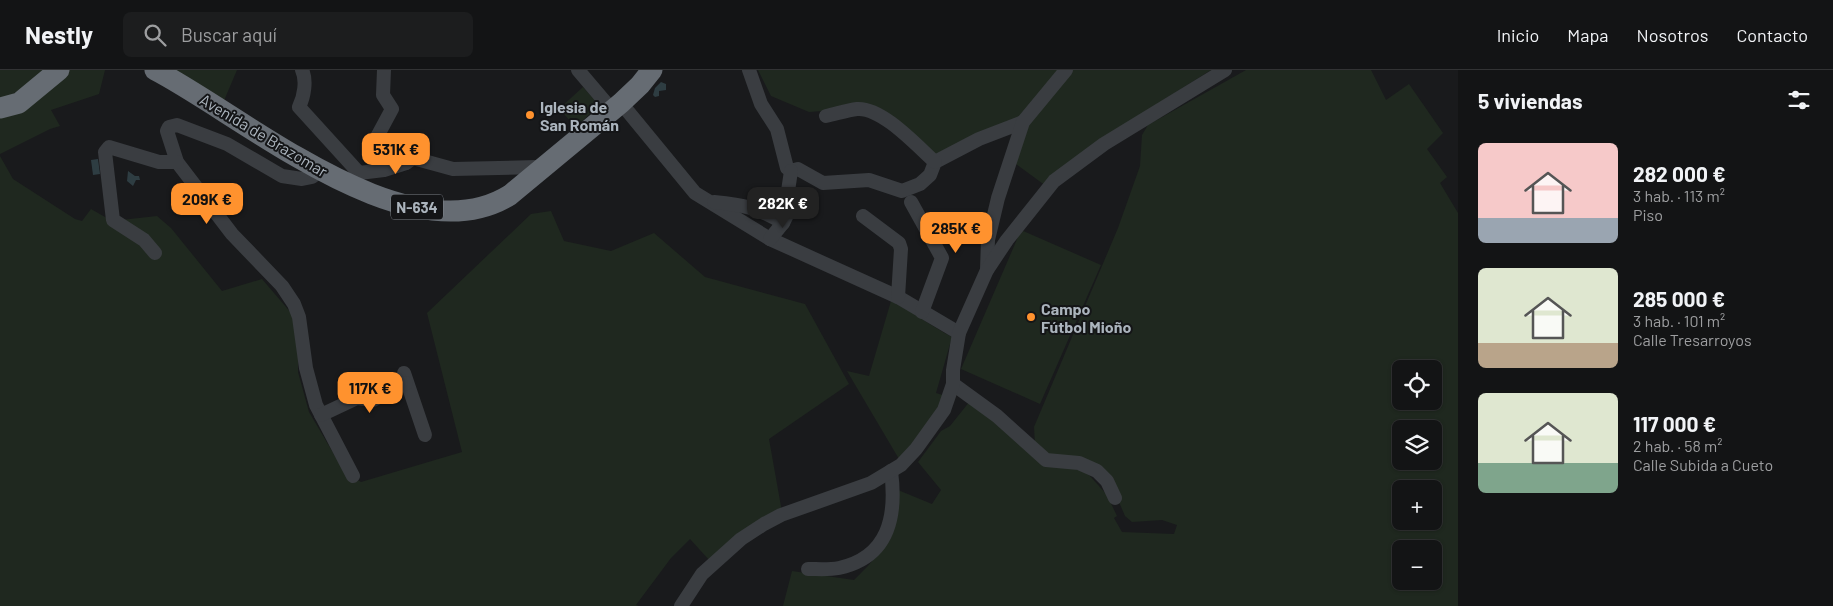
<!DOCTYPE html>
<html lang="es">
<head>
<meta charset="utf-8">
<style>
	body { margin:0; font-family:Barlow,sans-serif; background:#1c1d1e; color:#f1f3f6; height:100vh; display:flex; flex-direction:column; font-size:19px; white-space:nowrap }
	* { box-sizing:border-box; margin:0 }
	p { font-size:16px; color:#9d9ea0 }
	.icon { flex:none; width:28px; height:28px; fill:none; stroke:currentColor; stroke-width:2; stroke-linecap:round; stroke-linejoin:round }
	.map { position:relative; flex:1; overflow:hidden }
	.panel { display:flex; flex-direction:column; background:#131415; width:375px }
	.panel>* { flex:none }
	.tools { position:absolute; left:1392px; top:290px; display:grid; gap:10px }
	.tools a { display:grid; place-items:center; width:50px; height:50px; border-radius:8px; background:#131415; box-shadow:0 1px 4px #0004,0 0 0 1px #323334; font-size:25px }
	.price { position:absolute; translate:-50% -42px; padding:0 11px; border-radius:10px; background:#ff922e; color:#111; font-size:16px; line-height:32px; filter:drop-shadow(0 1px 2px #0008) }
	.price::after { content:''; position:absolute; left:50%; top:30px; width:15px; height:11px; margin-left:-8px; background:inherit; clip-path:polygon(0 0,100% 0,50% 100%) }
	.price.on { background:#222; color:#fff }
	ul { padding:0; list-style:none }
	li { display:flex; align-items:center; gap:15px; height:125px; padding:0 20px }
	li span { display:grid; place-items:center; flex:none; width:140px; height:100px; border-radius:8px; color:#555 }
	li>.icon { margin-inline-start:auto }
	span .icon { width:60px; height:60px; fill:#fffc; stroke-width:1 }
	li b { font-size:21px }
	h2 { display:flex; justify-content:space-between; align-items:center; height:60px; padding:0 20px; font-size:21px }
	header { display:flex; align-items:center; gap:30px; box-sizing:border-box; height:70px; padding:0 25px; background:#131415; border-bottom:1px solid #323334 }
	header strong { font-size:24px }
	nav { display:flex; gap:28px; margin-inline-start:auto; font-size:18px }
	.search { width:350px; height:45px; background:#1c1d1e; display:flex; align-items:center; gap:12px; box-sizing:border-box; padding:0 18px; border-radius:8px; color:#9d9ea0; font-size:19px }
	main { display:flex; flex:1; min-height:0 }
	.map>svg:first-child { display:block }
	.green { fill:#1f281f; fill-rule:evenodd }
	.water { fill:#2e3d42 }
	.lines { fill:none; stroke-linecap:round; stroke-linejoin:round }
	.minor { stroke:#3a3d41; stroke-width:14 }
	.highway { stroke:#666c73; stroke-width:21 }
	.poi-dot { fill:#ff922e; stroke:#141517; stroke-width:2 }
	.labels { text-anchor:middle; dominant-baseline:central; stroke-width:4; stroke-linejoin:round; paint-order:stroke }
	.shield { fill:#141517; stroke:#7e848b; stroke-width:1 }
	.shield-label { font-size:15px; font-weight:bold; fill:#abb4bd }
	.poi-label { font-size:16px; font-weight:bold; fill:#abb4bd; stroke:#141517; text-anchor:start }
	.street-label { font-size:16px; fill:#abb4bd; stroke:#141517 }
</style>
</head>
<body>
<header>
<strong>Nestly</strong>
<div class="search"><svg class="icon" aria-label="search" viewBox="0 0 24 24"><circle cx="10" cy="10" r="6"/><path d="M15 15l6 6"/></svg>Buscar aquí</div>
<nav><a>Inicio</a><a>Mapa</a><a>Nosotros</a><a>Contacto</a></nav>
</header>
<main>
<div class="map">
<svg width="1458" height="536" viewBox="0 0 1458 536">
	<rect width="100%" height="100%" fill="#191a1c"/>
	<!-- green -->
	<g class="green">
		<polygon points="0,0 46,0 23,19 0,30"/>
		<polygon points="69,0 105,0 99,24 51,40 60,56 50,59 0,84 0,42"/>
		<polygon points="169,0 237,0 223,33"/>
		<polygon points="758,0 1063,0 1022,46 936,85 873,37 809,42 771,26"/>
		<polygon points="1071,0 1211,0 1124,55 1046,116 1016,94 1028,53"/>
		<path d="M 1246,0 L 1371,0 L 1386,30 L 1409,14 L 1443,63 L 1427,79 L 1447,107 L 1440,113 L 1458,143 L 1458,536 L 783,536 L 792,501 L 854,510 C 888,478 891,464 898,420 L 932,434 L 941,420 L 918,392 L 941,361 L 950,356 L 970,331 L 1037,388 L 1055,396 L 1081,400 L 1090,406 L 1107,425 L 1117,446 L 1114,448 L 1122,462 L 1174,464 L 1177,455 L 1162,450 L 1132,452 L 1125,446 L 1106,402 L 1086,391 L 1045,384 L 1035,374 L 1034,357 L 1118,158 L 1140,96 L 1142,65 L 1148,55 ZM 1401,299 L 1434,299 L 1434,331 L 1401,331 ZM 1401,359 L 1434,359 L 1434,391 L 1401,391 ZM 1401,419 L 1434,419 L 1434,451 L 1401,451 ZM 1401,479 L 1434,479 L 1434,511 L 1401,511 Z"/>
		<polygon points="583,17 599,35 576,57 559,39"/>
		<polygon points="0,86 13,109 75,149 82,151 91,139 112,151 157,146 171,158 222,221 262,209 304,258 298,270 298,302 309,342 345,403 361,412 462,382 427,243 531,144 551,141 564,171 611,181 654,163 705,207 805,234 849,314 769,369 782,442 710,491 690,469 671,488 636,535 639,536 0,536"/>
		<polygon points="1021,160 1101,195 1040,334 961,299"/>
		<path d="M 891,231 C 913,242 931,256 952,267 L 936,323 L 946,326 L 920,365 L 899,389 L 847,301 L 869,306 Z"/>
	</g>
	<!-- water -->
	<g class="water">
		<polygon points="661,12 666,14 666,20 659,21 659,26 655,27 653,25 655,18"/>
		<polygon points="98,89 100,104 93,105 91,90"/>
		<polygon points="128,101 135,106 139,106 140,110 136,110 133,116 127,111"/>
	</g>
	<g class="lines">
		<!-- minor -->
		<g class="minor">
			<path d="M 302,0 C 307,10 304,27 299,37 L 359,103 L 384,100 L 406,93"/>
			<polyline points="384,0 383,25 392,39 371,78 375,85 406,93 413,88 453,99 537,97 539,100"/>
			<polyline points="578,0 612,40"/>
			<polyline points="749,0 761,34 777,59 787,98 791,101 798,99 823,113 869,110 902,121 920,114 930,105 935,92 979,69 1023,52"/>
			<polyline points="621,33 695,123 770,169 898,227 959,263"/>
			<path d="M 826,46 C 836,44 847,40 857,39 C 882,37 917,76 935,92"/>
			<polyline points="320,101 312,107 302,109 282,106 227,74 177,55 169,57 167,61 177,92 232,164 282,216 294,234 299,247 306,298 316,335 353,406"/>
			<path d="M 714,132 C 742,135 758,137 783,153"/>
			<polyline points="911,132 942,188 922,242"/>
			<polyline points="863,146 899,173 901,179 898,227"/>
			<polyline points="770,169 783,153 791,137 788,121 791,101"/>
			<polyline points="155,183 144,170 113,150 105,82 109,77 159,92 177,92"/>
			<polyline points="987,200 988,170 998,128 1023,52 1066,0"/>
			<polyline points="404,303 425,365"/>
			<polyline points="953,314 997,346 1046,390 1079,393 1097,401 1107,411 1115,428"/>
			<polyline points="321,345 357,328 373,330 406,313"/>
			<path d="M 808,499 C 818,499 829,500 839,498 C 889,487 897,446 891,401"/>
			<polyline points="681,536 702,504 741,469 764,454 781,445 871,413 901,395 916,379 944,340 953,314 953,300 959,263 987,200 1007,170 1054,111 1104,74 1225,0"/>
		</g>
		<!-- highway -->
		<g class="highway">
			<path d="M 155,0 C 244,46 408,189 510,125 L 621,33 L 640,15 L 652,0"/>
			<polyline points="0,38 19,33 59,0"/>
		</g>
	</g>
	<!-- markers -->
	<g class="poi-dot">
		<circle cx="530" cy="45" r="5"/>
		<circle cx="1031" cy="247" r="5"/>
	</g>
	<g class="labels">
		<!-- shield labels -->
		<rect class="shield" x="391" y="124.5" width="52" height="25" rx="4"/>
		<g class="shield-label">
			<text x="417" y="137">N-634</text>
		</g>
		<!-- poi labels -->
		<g class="poi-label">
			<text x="540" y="36">Iglesia de<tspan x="540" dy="18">San Román</tspan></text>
			<text x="1041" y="238">Campo<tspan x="1041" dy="18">Fútbol Mioño</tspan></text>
		</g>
		<!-- street labels -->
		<g class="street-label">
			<text transform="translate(264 65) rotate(31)">Avenida de Brazomar</text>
		</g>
	</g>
</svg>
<div class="tools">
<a><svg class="icon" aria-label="locate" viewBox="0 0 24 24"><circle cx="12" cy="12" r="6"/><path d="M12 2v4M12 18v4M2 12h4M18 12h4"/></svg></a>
<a><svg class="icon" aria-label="layers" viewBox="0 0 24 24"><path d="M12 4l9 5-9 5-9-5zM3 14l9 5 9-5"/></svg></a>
<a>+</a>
<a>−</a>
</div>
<b class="price" style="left:396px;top:105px">531K €</b>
<b class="price" style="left:207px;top:155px">209K €</b>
<b class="price on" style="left:783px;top:159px">282K €</b>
<b class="price" style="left:956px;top:184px">285K €</b>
<b class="price" style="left:370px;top:344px">117K €</b>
</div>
<section class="panel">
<h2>5 viviendas<svg class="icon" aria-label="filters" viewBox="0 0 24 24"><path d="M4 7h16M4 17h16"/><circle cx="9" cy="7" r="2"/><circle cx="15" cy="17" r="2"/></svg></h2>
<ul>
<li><span style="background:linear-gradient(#f6c9c9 75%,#9aa5b1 0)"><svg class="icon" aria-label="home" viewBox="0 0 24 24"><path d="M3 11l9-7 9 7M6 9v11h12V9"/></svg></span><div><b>282 000 €</b><p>3 hab. · 113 m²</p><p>Piso</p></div></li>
<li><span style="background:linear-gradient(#dfe7d0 75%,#b9a48a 0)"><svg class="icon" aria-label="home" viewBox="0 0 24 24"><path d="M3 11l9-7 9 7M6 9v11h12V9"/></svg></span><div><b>285 000 €</b><p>3 hab. · 101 m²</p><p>Calle Tresarroyos</p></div></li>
<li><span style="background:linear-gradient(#dfe7d0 70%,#7fa58c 0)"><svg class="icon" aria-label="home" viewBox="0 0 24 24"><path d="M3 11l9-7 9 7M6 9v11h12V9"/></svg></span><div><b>117 000 €</b><p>2 hab. · 58 m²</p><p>Calle Subida a Cueto</p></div></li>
</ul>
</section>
</main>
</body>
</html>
